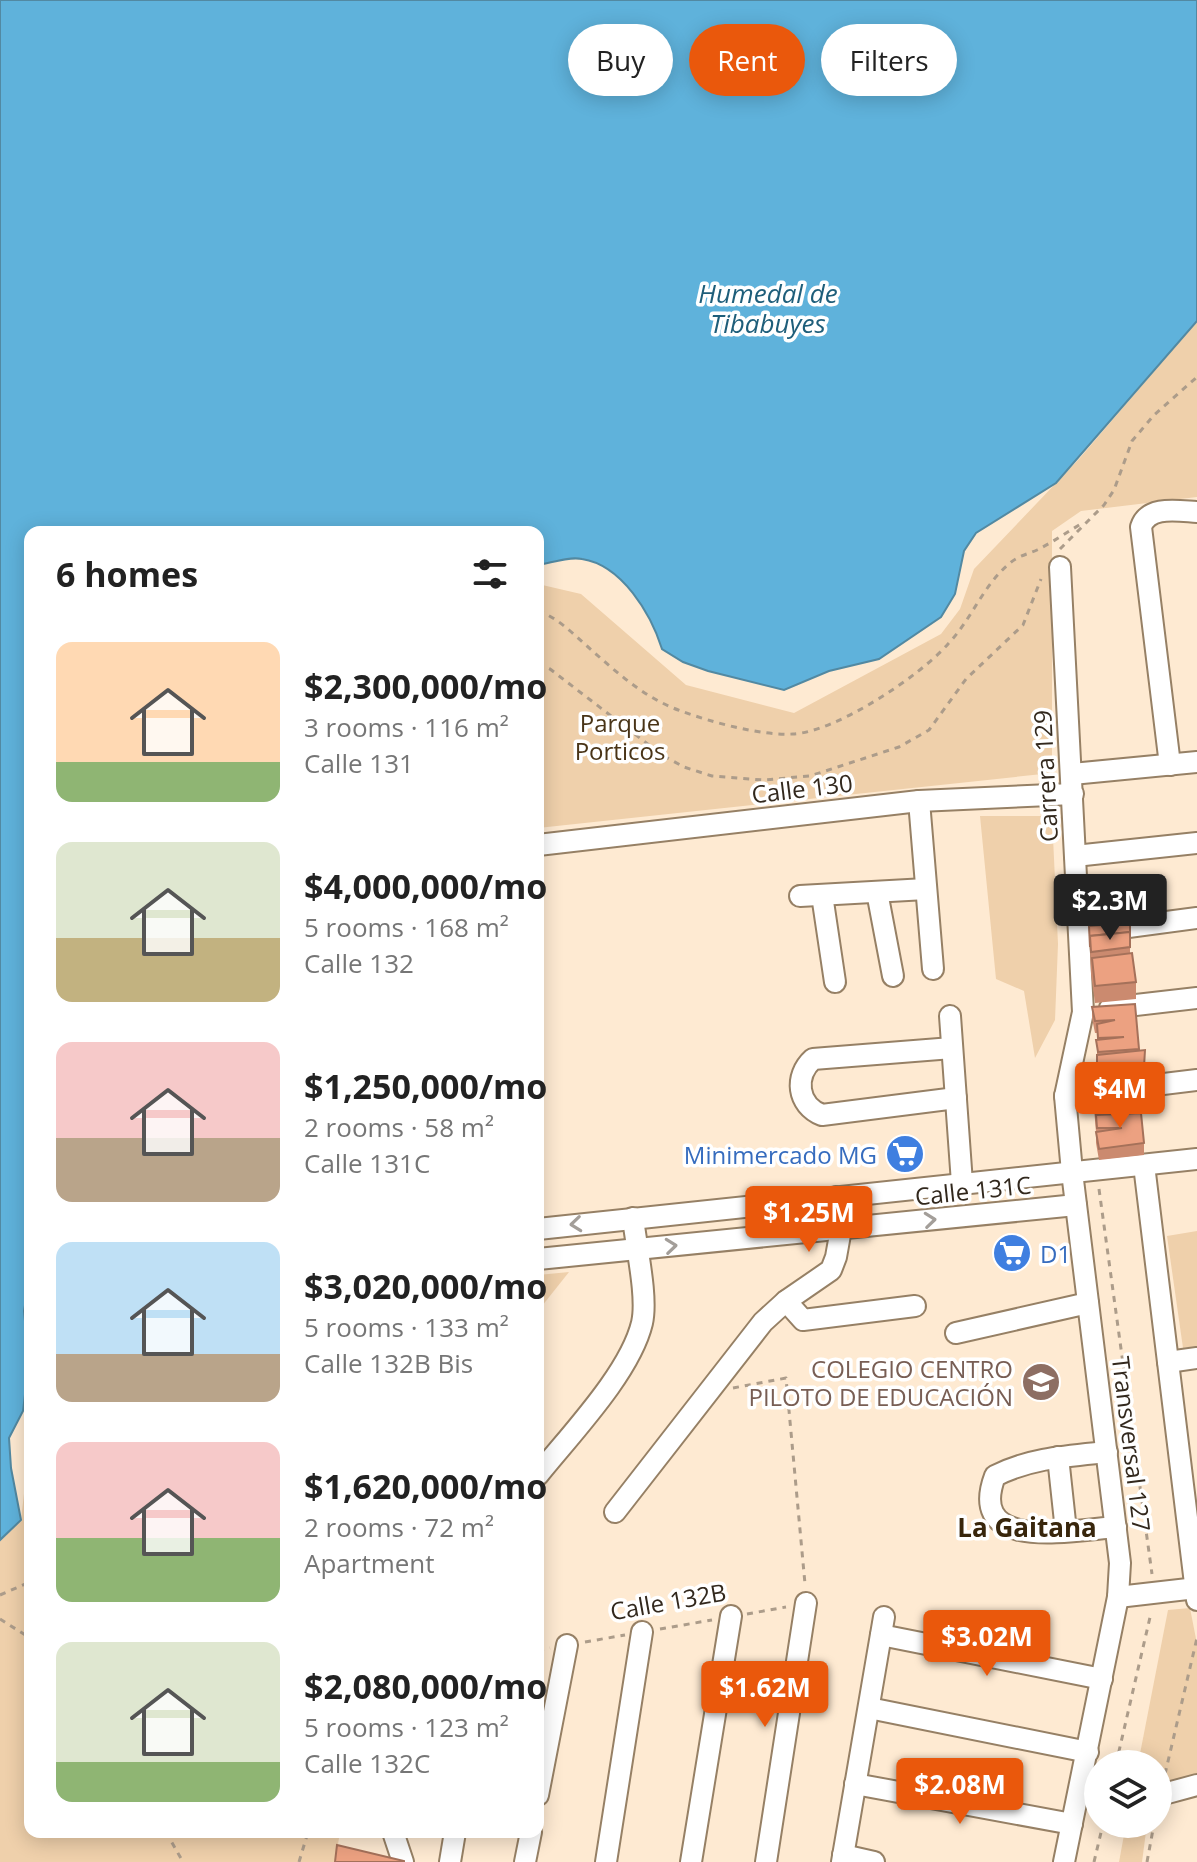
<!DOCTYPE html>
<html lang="en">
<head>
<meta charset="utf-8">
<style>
	body { margin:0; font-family:"Open Sans",sans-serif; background:#f6f6f6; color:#222; height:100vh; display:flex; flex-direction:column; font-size:30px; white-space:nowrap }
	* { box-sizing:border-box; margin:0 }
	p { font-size:26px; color:#767676 }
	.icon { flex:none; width:44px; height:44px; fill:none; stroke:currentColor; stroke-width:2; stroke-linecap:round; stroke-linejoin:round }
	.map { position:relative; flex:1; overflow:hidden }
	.side { position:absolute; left:24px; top:526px; width:520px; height:1312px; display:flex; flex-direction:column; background:#fff; border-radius:16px; box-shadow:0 4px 20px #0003 }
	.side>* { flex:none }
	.top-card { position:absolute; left:568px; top:24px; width:508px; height:72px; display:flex; gap:16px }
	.controls { position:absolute; left:1084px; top:1750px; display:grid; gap:16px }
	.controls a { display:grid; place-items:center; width:88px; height:88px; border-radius:50%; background:#fff; box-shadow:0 4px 20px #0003; font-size:40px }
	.price { position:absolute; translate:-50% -68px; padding:0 18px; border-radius:8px; background:#ea580c; color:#fff; font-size:26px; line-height:52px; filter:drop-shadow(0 2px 4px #0008) }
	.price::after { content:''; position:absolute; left:50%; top:48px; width:24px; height:18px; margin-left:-12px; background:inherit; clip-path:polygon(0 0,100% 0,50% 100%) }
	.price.on { background:#222; color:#fff }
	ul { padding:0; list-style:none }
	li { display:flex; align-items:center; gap:24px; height:200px; padding:0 32px }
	li span { display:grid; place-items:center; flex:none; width:224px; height:160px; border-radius:16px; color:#555 }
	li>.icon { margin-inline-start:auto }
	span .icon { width:96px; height:96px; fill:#fffc; stroke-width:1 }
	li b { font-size:34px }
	h2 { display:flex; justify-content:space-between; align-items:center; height:96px; padding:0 32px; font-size:34px }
	.tag { padding:0 28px; border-radius:36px; background:#fff; box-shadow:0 4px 20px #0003; font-size:28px; line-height:72px }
	.tag.on { background:#ea580c; color:#fff }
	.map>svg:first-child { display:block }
	.green { fill:#efd0ab }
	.water { fill:#5fb2db; stroke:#5289a2; stroke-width:2 }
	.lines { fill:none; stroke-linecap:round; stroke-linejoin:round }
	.minor-casing { stroke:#968065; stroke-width:24 }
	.path { stroke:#ac9c8a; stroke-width:3; stroke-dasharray:6 6; stroke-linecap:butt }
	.minor { stroke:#fff; stroke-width:20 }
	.wall { fill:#cb8a6f }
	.building { fill:#eca181; stroke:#a5715a; stroke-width:2 }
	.oneway { stroke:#a39e99 }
	.labels { text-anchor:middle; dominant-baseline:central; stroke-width:7; stroke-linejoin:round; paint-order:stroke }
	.park-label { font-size:24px; fill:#493417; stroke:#fff }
	.street-label { font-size:24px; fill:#32281d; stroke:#fff }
	.shop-label { font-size:24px; fill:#366cbe; stroke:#fff; text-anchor:end }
	.education-label { font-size:24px; fill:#785e54; stroke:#fff; text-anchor:end }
	.water-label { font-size:26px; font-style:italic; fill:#1e5e7a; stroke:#fff }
	.neighbourhood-label { font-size:26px; font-weight:bold; fill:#38260c; stroke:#fff }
</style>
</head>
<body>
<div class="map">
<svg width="1197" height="1862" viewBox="0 0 1197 1862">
	<rect width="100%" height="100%" fill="#feead2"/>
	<!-- green -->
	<g class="green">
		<polygon points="1197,321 1197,497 1081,511 1052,531 1052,773 538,828 538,584 581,594 686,685 794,713 941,634 960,609 974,569 1079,459"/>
		<polygon points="980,816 1052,816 1058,944 1055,1020 1035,1058 1024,991 996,979"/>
		<polygon points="1197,1231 1197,1346 1183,1348 1167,1236"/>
		<polygon points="569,1272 538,1311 538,1275"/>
		<polygon points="30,1441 30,1832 340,1832 335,1862 0,1862 0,1540 21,1520"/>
		<polygon points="1190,1608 1197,1644 1197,1776 1158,1790 1158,1764 1138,1764 1168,1610"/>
		<polygon points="1126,1824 1147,1824 1142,1862 1119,1862"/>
	</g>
	<!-- water -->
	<path class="water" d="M 0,0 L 1197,0 L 1197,321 L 1056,483 L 976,533 L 964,551 L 955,594 L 941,617 L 879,659 L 829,671 L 784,690 L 708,671 L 683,662 L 662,649 C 651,614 622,565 582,559 C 569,556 551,563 538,565 L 538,532 L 30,532 L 30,1276 L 24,1311 L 29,1361 L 23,1411 L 9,1438 L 11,1468 L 21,1520 L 0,1540 Z"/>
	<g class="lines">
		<!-- minor casing -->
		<g class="minor-casing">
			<g id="minor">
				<polyline points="1060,567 1083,1012 1065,1096 1072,1172 1120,1563 1118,1597 1064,1862"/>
				<path d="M 1170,765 L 1141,527 C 1148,505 1178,511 1197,512"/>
				<polyline points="1072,774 1197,762"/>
				<polyline points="919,801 933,969"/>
				<polyline points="538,845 919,801 1073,794"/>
				<polyline points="1075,856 1197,843"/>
				<polyline points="877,892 893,976"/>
				<polyline points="822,895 835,982"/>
				<polyline points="800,896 926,889"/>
				<polyline points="1106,930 1197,918"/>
				<polyline points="1110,1008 1197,998"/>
				<polyline points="950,1016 962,1183"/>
				<path d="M 952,1048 L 813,1059 C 794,1076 797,1105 822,1115 L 956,1098"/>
				<polyline points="1065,1096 1197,1080"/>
				<polyline points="1144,1165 1197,1600"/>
				<polyline points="538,1229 1197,1159"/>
				<polyline points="538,1259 1076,1205"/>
				<polyline points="786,1301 803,1320 915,1306"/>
				<polyline points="956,1333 1088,1303"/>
				<polyline points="1168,1362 1197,1358"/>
				<path d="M 1107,1452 C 1068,1456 1030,1458 995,1476 C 966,1553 1073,1530 1116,1527"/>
				<polyline points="1058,1457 1066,1531"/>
				<path d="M 538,1475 C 570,1435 630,1373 642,1323 C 648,1297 636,1246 633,1218"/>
				<polyline points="615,1512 763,1322 786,1301 831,1270 836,1257 841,1229 837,1197"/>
				<polyline points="1118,1597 1197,1588"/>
				<polyline points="881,1635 1102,1679"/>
				<polyline points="869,1708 1088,1752"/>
				<polyline points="855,1784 1072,1824"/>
				<polyline points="538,1795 567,1645"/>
				<polyline points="1160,1795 1197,1785"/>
				<polyline points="393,1832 403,1862"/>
				<polyline points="843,1855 874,1862"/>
				<polyline points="450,1862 455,1832"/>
				<polyline points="525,1862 531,1832"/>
				<polyline points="606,1862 642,1632"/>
				<polyline points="691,1862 731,1616"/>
				<polyline points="766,1862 806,1603"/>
				<polyline points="842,1862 884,1617"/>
			</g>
		</g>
		<!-- path -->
		<g class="path">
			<polyline points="1060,549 1104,505 1114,490 1132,441 1154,415 1197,377"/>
			<path d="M 538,611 C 557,617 572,633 587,646 C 615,671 644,698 681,711 C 711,722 761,736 793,734 C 836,732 920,676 948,644 C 972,619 983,585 1010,563 C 1018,556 1028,554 1037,550 C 1053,542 1069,531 1084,522"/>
			<polyline points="538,664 550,669 662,755 684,767 712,776 763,780 810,776 899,747 929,730 966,679 1023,625 1041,579"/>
			<polyline points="1099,1189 1152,1574"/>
			<polyline points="733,1388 786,1378 805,1584"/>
			<polyline points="0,1595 30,1582"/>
			<polyline points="747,1614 786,1607"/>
			<polyline points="0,1619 30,1638"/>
			<polyline points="660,1629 712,1620"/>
			<polyline points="585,1642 625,1635"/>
			<polyline points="538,1650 550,1648"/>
			<polyline points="1116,1764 1151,1613"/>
			<polyline points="1165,1774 1197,1638"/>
			<polyline points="166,1832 183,1862"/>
			<polyline points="299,1862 308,1832"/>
			<polyline points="1094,1862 1103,1824"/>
			<polyline points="1147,1862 1154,1824"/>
		</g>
		<!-- minor -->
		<use href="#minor" class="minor"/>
	</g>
	<!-- wall -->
	<g class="wall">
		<polygon points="1130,923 1130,953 1136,982 1136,999 1095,1003 1091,974 1089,926"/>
		<polygon points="1135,1004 1139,1051 1145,1050 1144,1078 1138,1078 1139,1113 1144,1143 1144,1155 1099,1160 1096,1143 1096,1132 1093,1096 1093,1079 1097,1079 1097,1033 1095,1033 1092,1018 1092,1007"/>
	</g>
	<!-- building -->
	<g class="building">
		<polygon points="1130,923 1130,932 1090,936 1090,947 1089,926"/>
		<polygon points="1130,932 1130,947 1091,952 1090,936"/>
		<polygon points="1132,953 1136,982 1095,986 1092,958"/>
		<polygon points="1135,1004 1139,1049 1098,1052 1096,1040 1124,1037 1098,1038 1097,1024 1115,1020 1095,1021 1092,1007"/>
		<polygon points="1145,1050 1144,1067 1097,1068 1097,1055"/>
		<polygon points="1138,1074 1139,1104 1095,1107 1093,1079"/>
		<polygon points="1141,1113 1144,1143 1099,1149 1096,1132 1122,1128 1097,1128 1096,1115"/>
		<polygon points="337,1845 404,1861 404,1862 335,1862"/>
	</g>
	<!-- one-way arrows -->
	<defs><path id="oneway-chevron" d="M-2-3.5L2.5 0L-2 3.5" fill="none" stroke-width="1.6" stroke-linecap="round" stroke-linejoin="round" transform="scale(2)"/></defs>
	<g class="oneway">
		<use href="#oneway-chevron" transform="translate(930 1220) rotate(-6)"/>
		<use href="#oneway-chevron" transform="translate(576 1224) rotate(174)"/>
		<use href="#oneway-chevron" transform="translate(671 1246) rotate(-6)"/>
	</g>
	<!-- icons -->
	<defs>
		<g id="supermarket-disc" transform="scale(2)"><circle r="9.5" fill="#3f7fe0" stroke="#fff"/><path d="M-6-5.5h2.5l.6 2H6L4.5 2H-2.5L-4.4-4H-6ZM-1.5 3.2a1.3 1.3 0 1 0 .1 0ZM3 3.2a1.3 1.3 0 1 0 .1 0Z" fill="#fff"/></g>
		<g id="school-disc" transform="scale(2)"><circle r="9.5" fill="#8d6e63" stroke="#fff"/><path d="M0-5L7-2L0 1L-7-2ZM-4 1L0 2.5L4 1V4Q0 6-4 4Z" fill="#fff"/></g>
	</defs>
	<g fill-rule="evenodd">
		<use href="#supermarket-disc" x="905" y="1154"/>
		<use href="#supermarket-disc" x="1012" y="1253"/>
		<use href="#school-disc" x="1041" y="1382"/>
	</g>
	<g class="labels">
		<!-- park labels -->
		<g class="park-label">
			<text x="620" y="722">Parque<tspan x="620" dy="28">Porticos</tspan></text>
		</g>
		<!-- street labels -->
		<g class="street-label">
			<text transform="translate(1045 776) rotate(-93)">Carrera 129</text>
			<text transform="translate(802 788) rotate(-7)">Calle 130</text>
			<text transform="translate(973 1190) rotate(-6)">Calle 131C</text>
			<text transform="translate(1132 1444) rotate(83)">Transversal 127</text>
			<text transform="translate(668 1601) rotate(-10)">Calle 132B</text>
		</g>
		<!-- shop labels -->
		<g class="shop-label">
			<text x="877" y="1154">Minimercado MG</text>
			<text x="1040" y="1253" text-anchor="start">D1</text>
		</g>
		<!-- education labels -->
		<g class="education-label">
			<text x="1013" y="1368">COLEGIO CENTRO<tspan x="1013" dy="28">PILOTO DE EDUCACIÓN</tspan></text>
		</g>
		<!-- water labels -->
		<g class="water-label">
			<text x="768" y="293">Humedal de<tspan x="768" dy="30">Tibabuyes</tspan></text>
		</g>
		<!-- neighbourhood labels -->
		<g class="neighbourhood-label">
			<text x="1027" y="1527">La Gaitana</text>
		</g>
	</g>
</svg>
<div class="controls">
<a><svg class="icon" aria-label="layers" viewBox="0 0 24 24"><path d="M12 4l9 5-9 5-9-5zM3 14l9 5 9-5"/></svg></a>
</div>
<b class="price on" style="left:1110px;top:942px">$2.3M</b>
<b class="price" style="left:1120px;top:1130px">$4M</b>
<b class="price" style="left:809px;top:1254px">$1.25M</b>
<b class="price" style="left:987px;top:1678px">$3.02M</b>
<b class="price" style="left:765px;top:1729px">$1.62M</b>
<b class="price" style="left:960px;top:1826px">$2.08M</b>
<div class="top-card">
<a class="tag">Buy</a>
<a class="tag on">Rent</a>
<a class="tag">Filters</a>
</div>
<section class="side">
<h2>6 homes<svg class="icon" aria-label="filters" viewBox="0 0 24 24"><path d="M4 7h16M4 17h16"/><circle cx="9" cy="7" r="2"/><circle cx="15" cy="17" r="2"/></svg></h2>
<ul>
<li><span style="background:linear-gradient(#ffd9b3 75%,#8fb573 0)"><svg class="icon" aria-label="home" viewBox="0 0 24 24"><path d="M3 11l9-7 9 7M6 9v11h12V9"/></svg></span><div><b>$2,300,000/mo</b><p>3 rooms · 116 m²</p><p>Calle 131</p></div></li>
<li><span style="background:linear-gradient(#dfe7d0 60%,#c2b280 0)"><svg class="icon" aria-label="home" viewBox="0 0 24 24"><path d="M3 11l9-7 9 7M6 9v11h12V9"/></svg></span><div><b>$4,000,000/mo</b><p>5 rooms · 168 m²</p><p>Calle 132</p></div></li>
<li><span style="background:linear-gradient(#f6c9c9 60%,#b9a48a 0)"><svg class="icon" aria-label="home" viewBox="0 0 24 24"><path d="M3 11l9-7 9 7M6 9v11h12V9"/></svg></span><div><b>$1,250,000/mo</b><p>2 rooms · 58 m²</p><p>Calle 131C</p></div></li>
<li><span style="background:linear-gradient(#bfe0f5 70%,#b9a48a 0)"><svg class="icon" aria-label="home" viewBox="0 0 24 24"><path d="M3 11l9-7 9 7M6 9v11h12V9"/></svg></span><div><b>$3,020,000/mo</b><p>5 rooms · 133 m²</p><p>Calle 132B Bis</p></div></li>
<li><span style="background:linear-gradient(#f6c9c9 60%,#8fb573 0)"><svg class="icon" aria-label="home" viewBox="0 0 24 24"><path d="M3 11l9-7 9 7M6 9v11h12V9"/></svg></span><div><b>$1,620,000/mo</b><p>2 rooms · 72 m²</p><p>Apartment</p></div></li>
<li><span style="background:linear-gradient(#dfe7d0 75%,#8fb573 0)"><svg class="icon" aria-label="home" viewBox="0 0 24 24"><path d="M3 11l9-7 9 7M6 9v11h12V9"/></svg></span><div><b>$2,080,000/mo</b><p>5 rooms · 123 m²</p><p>Calle 132C</p></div></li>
</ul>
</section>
</div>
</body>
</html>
